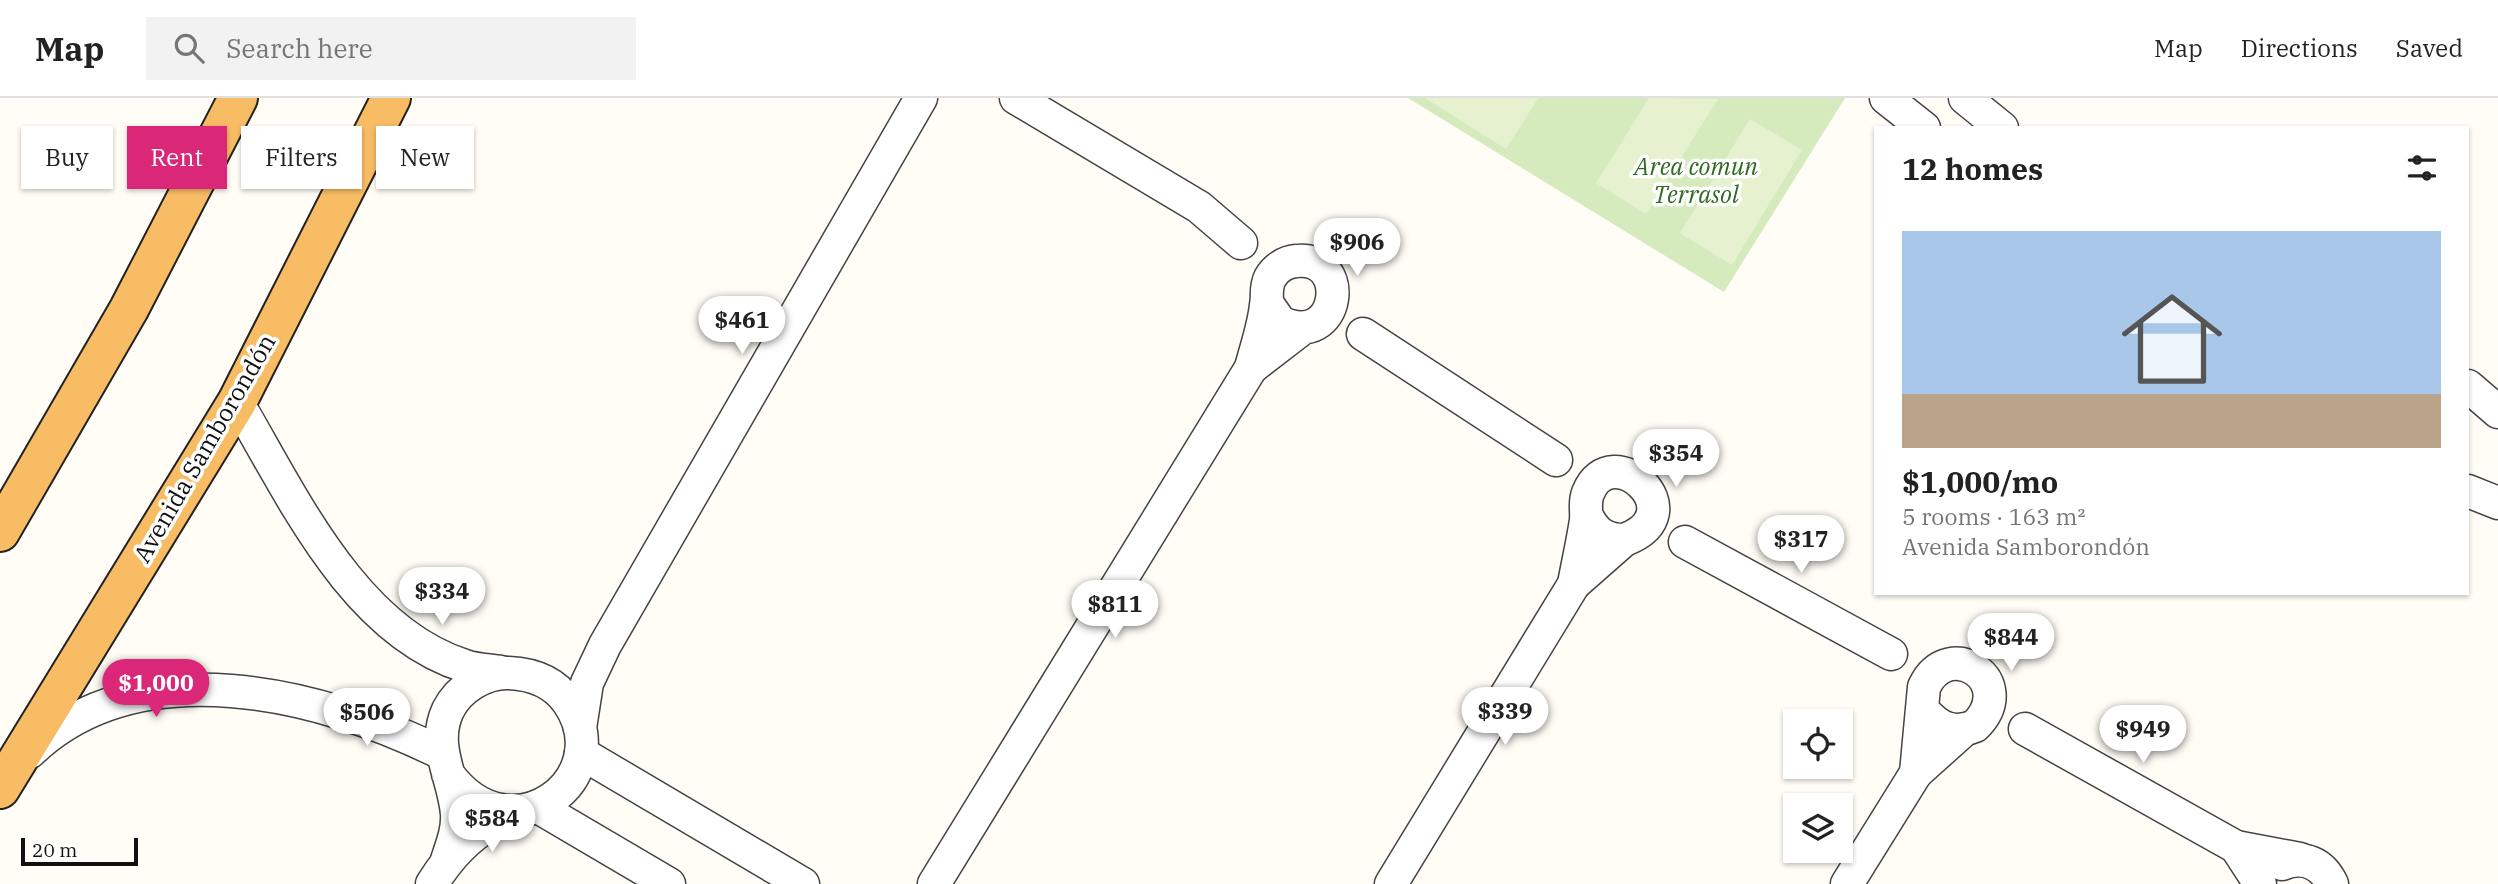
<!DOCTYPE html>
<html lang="en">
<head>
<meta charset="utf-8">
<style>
	body { margin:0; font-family:"IBM Plex Serif",serif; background:#f2f2f2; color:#222; height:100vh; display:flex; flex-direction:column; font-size:26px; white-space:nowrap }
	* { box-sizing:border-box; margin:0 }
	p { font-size:23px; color:#767676 }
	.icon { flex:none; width:38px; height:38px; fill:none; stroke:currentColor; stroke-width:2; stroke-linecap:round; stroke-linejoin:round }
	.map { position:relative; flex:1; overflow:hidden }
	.panel { position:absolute; left:1874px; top:28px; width:595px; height:469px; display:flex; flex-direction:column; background:#fff; border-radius:0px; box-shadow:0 2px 5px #0004 }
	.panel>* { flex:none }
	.top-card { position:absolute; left:21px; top:28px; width:665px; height:63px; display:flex; gap:14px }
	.buttons { position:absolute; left:1783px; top:611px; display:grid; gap:14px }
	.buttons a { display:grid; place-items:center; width:70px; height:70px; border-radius:0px; background:#fff; box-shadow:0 2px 5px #0004; font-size:35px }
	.scale { position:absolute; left:21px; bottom:18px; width:117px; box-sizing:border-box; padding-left:7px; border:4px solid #111; border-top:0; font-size:19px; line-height:24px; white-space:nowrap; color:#111; -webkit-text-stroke:5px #fff; paint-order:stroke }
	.price { position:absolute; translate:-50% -60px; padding:0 16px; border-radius:24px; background:#fff; color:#222; font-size:23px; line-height:46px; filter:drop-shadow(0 2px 4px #0008) }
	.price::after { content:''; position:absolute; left:50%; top:42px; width:21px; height:16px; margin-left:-10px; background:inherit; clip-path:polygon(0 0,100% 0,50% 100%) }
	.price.selected { background:#db2777; color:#fff }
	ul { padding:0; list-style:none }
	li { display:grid; align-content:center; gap:14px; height:371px; padding:0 28px }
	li+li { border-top:2px solid #e0e0e0 }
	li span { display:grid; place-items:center; height:217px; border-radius:0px; color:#555 }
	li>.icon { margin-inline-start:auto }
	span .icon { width:126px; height:126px; fill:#fffc; stroke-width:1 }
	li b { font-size:30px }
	h2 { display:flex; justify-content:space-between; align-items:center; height:84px; padding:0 28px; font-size:30px }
	.pill { padding:0 24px; border-radius:0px; background:#fff; box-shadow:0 2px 5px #0004; font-size:24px; line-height:63px }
	.pill.selected { background:#db2777; color:#fff }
	header { display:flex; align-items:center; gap:42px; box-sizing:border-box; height:98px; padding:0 35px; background:#fff; border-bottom:2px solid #e0e0e0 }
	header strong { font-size:33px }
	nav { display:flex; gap:38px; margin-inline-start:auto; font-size:24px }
	.search { width:490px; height:63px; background:#f2f2f2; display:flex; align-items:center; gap:18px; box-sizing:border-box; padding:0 24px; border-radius:0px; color:#767676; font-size:26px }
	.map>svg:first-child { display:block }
	.green { fill:#d5ebbd }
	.pitch { fill:#e6f2cf }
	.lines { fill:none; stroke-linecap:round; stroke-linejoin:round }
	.minor-casing { stroke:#444; stroke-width:35 }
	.trunk-casing { stroke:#222; stroke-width:42 }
	.minor { stroke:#fff; stroke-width:32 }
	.trunk { stroke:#f7bc64; stroke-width:38 }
	.labels { text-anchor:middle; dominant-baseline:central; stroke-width:7; stroke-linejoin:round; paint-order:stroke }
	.park-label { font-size:24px; font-style:italic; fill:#2f6b1f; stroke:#fff }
	.street-label { font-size:24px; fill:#111; stroke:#fff }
</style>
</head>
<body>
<header>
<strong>Map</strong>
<div class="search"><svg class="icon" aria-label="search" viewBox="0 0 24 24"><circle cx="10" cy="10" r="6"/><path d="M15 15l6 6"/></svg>Search here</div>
<nav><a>Map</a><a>Directions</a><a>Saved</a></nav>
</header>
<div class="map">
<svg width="2498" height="786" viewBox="0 0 2498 786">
	<rect width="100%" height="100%" fill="#fffdf5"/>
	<!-- green -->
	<polygon class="green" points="1408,0 1845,0 1724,194"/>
	<!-- pitch -->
	<g class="pitch">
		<polygon points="1425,0 1538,0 1506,51"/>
		<polygon points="1649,0 1718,1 1646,116 1596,85"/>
		<polygon points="1750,21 1802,52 1732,167 1680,135"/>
	</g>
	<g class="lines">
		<!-- minor casing -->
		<g class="minor-casing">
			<g id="minor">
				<polyline points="1016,0 1199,109 1241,145"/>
				<polyline points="1886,0 1924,30"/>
				<polyline points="1965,0 2002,30"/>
				<path d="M 1267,205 L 1280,224 C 1341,253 1352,156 1296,163 C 1285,164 1275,171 1270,180 C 1265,190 1268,197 1266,207 C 1264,228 1256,250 1251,270 L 1303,230"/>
				<polyline points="1363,236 1556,362"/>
				<polyline points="2468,288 2498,314"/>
				<path d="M 237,304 C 292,397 353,533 465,568 C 476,572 489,572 501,574"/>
				<polyline points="2468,393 2498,405"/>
				<path d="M 1587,418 C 1595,435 1606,442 1624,442 C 1698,415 1611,337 1588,395 C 1584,405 1587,413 1586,422 C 1583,443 1578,464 1574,486 L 1624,442"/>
				<polyline points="1685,444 1891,556"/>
				<path d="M 1924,613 C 1939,630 1953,637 1975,628 C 2020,584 1949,536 1924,589 L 1916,675 L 1964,632"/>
				<polyline points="580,630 587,585 605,547 921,0"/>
				<polyline points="2025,631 2236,749"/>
				<path d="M 30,654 C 138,550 321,595 441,655"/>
				<polyline points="581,655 803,786"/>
				<polyline points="538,709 669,786"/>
				<path d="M 447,762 C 452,747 458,732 457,716 C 454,679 431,648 448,612 C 459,590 485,574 509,575 C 532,576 554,584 568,604 C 620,679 512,763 448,676"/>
				<path d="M 2282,766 C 2304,757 2322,765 2332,786"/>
				<path d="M 432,786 C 453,752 477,730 513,714"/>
				<polyline points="934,786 1251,270"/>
				<polyline points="1391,786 1574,486"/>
				<polyline points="1847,786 1916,675"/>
				<polyline points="2260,786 2236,749 2300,761"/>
			</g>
		</g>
		<!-- trunk casing -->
		<g class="trunk-casing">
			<g id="trunk">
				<polyline points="0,434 129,211 238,0"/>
				<polyline points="0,691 237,304 391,0"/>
			</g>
		</g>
		<!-- minor -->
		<use href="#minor" class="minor"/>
		<!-- trunk -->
		<use href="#trunk" class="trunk"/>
	</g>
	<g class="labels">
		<!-- park labels -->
		<g class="park-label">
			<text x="1696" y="68">Area comun<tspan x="1696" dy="28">Terrasol</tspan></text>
		</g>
		<!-- street labels -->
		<g class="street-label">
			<text transform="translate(204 350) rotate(-60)">Avenida Samborondón</text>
		</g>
	</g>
</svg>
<div class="buttons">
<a><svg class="icon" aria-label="locate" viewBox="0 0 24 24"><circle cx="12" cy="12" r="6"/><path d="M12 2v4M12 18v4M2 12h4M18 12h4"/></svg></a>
<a><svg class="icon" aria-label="layers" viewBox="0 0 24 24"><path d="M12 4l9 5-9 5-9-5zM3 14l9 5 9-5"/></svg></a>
</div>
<div class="scale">20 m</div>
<b class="price" style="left:1357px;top:180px">$906</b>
<b class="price" style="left:742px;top:258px">$461</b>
<b class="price" style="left:1676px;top:391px">$354</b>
<b class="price" style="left:1801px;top:477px">$317</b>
<b class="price" style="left:442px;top:529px">$334</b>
<b class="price" style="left:1115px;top:542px">$811</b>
<b class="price" style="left:2011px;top:575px">$844</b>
<b class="price selected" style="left:156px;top:621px">$1,000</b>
<b class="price" style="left:1505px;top:649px">$339</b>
<b class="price" style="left:367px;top:650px">$506</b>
<b class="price" style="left:2143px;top:667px">$949</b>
<b class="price" style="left:492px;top:756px">$584</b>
<div class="top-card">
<a class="pill">Buy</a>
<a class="pill selected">Rent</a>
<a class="pill">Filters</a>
<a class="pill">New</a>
</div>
<section class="panel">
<h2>12 homes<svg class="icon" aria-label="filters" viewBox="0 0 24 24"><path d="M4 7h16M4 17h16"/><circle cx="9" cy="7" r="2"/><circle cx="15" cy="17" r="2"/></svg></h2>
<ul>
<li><span style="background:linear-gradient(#a9c7e8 75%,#b9a48a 0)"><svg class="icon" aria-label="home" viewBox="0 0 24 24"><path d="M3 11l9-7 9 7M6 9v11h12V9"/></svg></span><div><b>$1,000/mo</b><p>5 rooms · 163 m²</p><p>Avenida Samborondón</p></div></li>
</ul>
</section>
</div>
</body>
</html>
